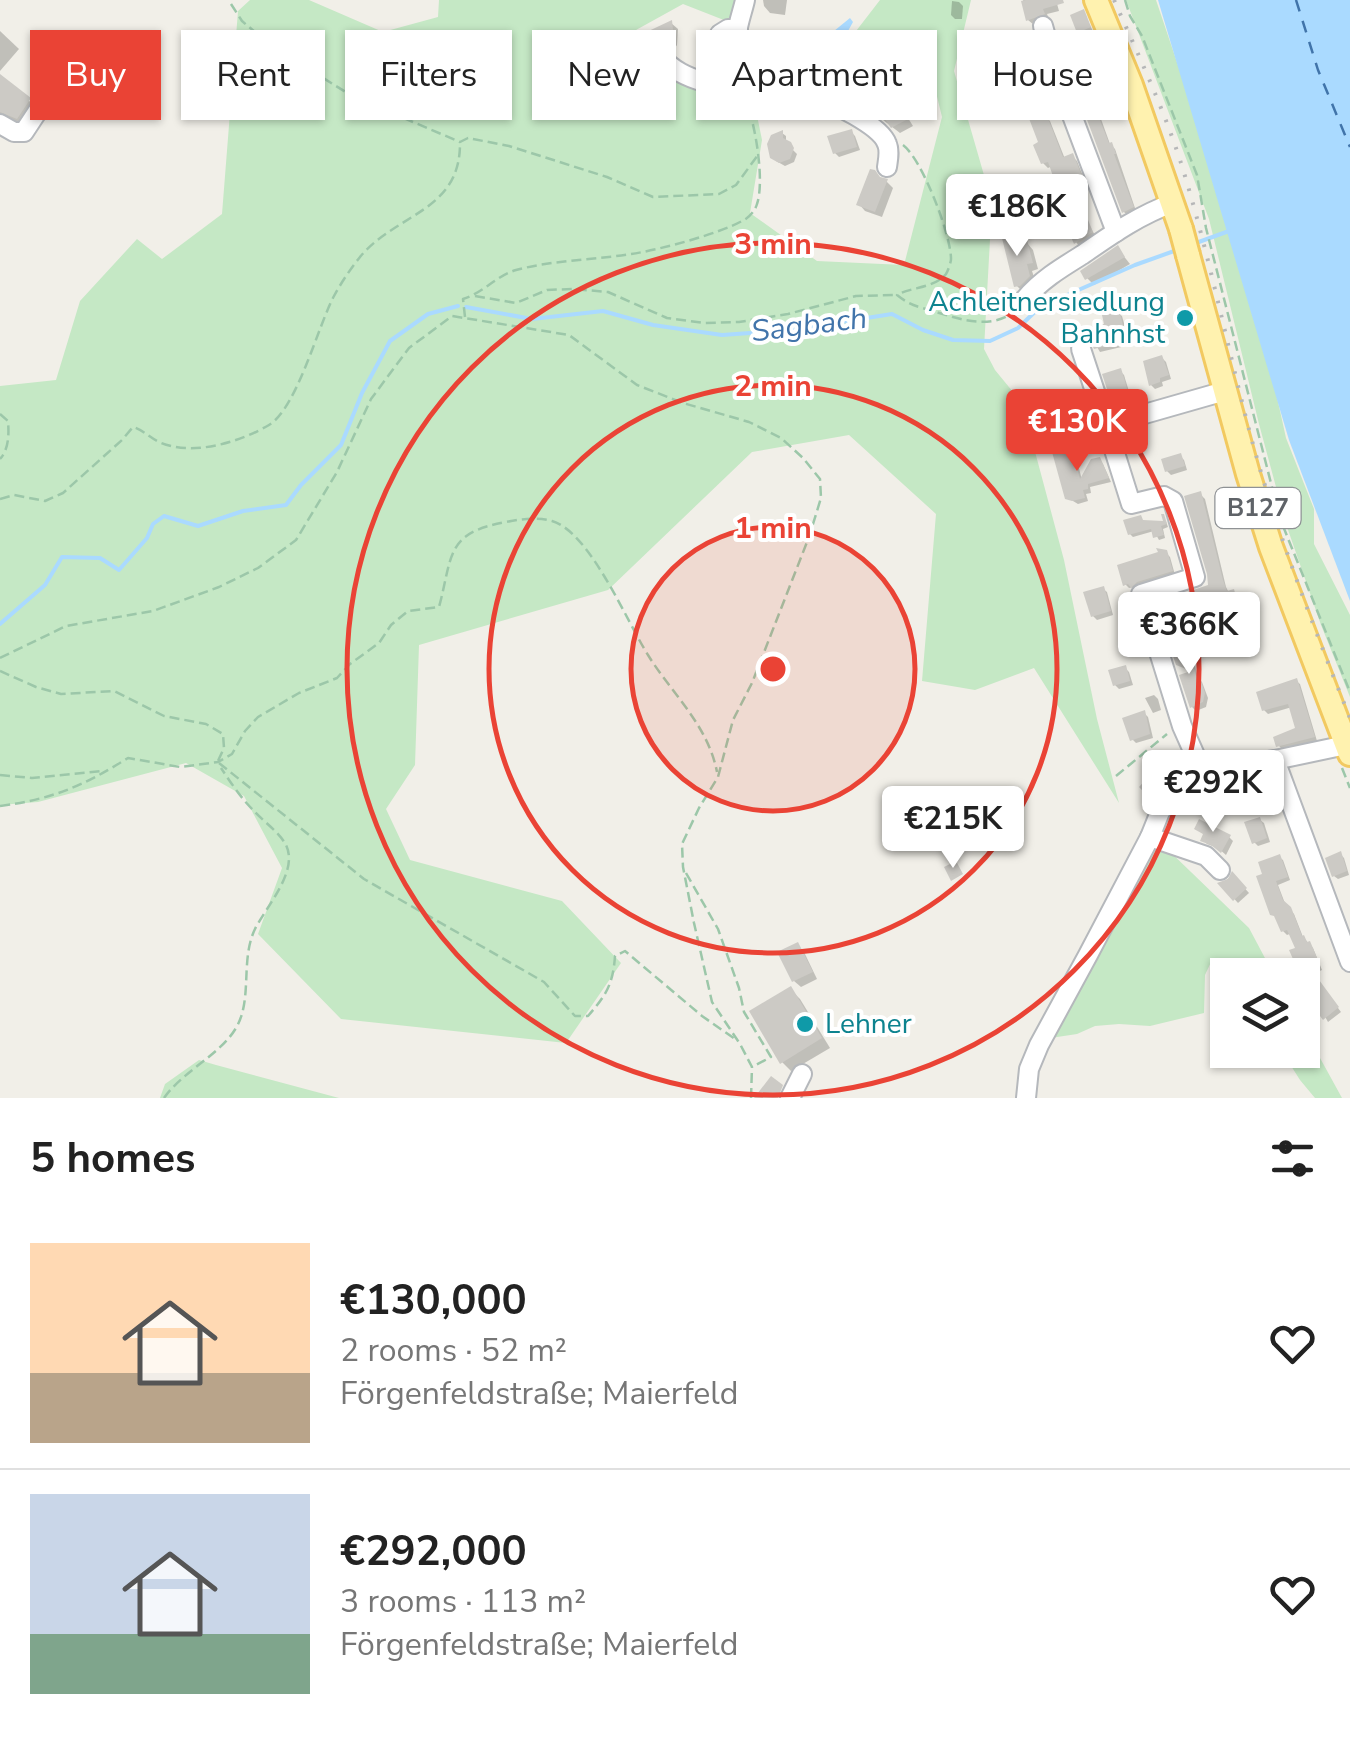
<!DOCTYPE html>
<html lang="en">
<head>
<meta charset="utf-8">
<style>
	body { margin:0; font-family:"Nunito Sans",sans-serif; background:#f2f2f2; color:#222; height:100vh; display:flex; flex-direction:column; font-size:38px; white-space:nowrap }
	* { box-sizing:border-box; margin:0 }
	p { font-size:32px; color:#767676 }
	.icon { flex:none; width:55px; height:55px; fill:none; stroke:currentColor; stroke-width:2; stroke-linecap:round; stroke-linejoin:round }
	.map { position:relative; height:1098px; overflow:hidden }
	.drawer { display:flex; flex-direction:column; background:#fff; flex:1 }
	.drawer>* { flex:none }
	.banner { position:absolute; left:30px; top:30px; width:1290px; height:90px; display:flex; gap:20px }
	.fabs { position:absolute; left:1210px; top:958px; display:grid; gap:20px }
	.fabs a { display:grid; place-items:center; width:110px; height:110px; border-radius:0px; background:#fff; box-shadow:0 2px 8px #0004; font-size:50px }
	.price { position:absolute; translate:-50% -85px; padding:0 22px; border-radius:10px; background:#fff; color:#222; font-size:32px; line-height:65px; filter:drop-shadow(0 2px 5px #0008) }
	.price::after { content:''; position:absolute; left:50%; top:60px; width:30px; height:22px; margin-left:-15px; background:inherit; clip-path:polygon(0 0,100% 0,50% 100%) }
	.price.selected { background:#ea4335; color:#fff }
	ul { padding:0; list-style:none }
	li { display:flex; align-items:center; gap:30px; height:250px; padding:0 30px }
	li+li { border-top:2px solid #e0e0e0 }
	li span { display:grid; place-items:center; flex:none; width:280px; height:200px; border-radius:0px; color:#555 }
	li>.icon { margin-inline-start:auto }
	span .icon { width:120px; height:120px; fill:#fffc; stroke-width:1 }
	li b { font-size:42px }
	h2 { display:flex; justify-content:space-between; align-items:center; height:120px; padding:0 30px; font-size:42px }
	.pill { padding:0 35px; border-radius:0px; background:#fff; box-shadow:0 2px 8px #0004; font-size:35px; line-height:90px }
	.pill.selected { background:#ea4335; color:#fff }
	.map>svg:first-child { display:block }
	.green { fill:#c5e8c5 }
	.water { fill:#aadaff }
	.shadow { fill:#0003 }
	.lines { fill:none; stroke-linecap:round; stroke-linejoin:round }
	.stream { stroke:#aadaff; stroke-width:4 }
	.ferry { stroke:#4174aa; stroke-width:2.5; stroke-dasharray:12 10; stroke-linecap:butt }
	.building { fill:#cccac5 }
	.minor-casing { stroke:#b5b8bc; stroke-width:22 }
	.major-casing { stroke:#f2c960; stroke-width:28 }
	.path { stroke:#9cc7a9; stroke-width:2.5; stroke-dasharray:10 5; stroke-linecap:butt }
	.minor { stroke:#fff; stroke-width:18 }
	.major { stroke:#fff2af; stroke-width:22 }
	.rail { stroke:#b6b7b8; stroke-width:4; stroke-dasharray:2.5 12; stroke-linecap:butt }
	.major-bridge-casing { stroke:#f2c960; stroke-width:28; stroke-linecap:butt }
	.major-bridge { stroke:#fff2af; stroke-width:22 }
	.ring { fill:none; stroke:#ea4335; stroke-width:5 }
	.culture-dot { fill:#0f9aa8; stroke:#fff; stroke-width:4 }
	.labels { text-anchor:middle; dominant-baseline:central; stroke-width:8; stroke-linejoin:round; paint-order:stroke }
	.shield { fill:#fff; stroke:#8f9295; stroke-width:2.5 }
	.shield-label { font-size:25px; font-weight:bold; fill:#5f6368 }
	.culture-label { font-size:28px; fill:#0d838f; stroke:#fff; text-anchor:end }
	.water-label { font-size:30px; font-style:italic; fill:#4174aa; stroke:#fff }
	.centre { fill:#ea4335; stroke:#fff; stroke-width:5 }
	.ring-label { font-size:30px; text-anchor:middle; font-weight:bold; fill:#ea4335; stroke:#fff; stroke-width:8; stroke-linejoin:round; paint-order:stroke }
</style>
</head>
<body>
<div class="map">
<svg width="1350" height="1098" viewBox="0 0 1350 1098">
	<rect width="100%" height="100%" fill="#f1efe8"/>
	<!-- green -->
	<g class="green">
		<polygon points="250,0 309,0 383,32 438,17 439,0 739,0 734,24 683,4 636,30 635,62 713,88 748,71 762,140 750,213 817,261 904,265 942,117 933,80 879,75 853,35 880,0 971,0 954,71 992,203 984,349 995,370 1022,403 1064,560 1097,719 1119,803 1034,668 975,690 922,681 936,514 849,435 752,452 608,590 419,645 415,765 386,809 410,860 562,901 621,963 566,1043 341,1019 258,934 282,868 244,796 186,763 38,802 0,805 0,386 56,380 80,301 137,239 162,259 222,214 238,11"/>
		<polygon points="1126,0 1156,0 1184,83 1218,130 1286,438 1314,509 1314,544 1350,615 1350,697 1321,625 1286,524 1259,424 1209,219"/>
		<polygon points="1162,844 1249,928 1274,975 1233,975 1229,969 1212,960 1205,975 1204,1013 1150,1026 1119,1024 1095,1026 1077,1034 1044,1039 1152,845"/>
		<polygon points="1303,1027 1342,1098 1315,1098 1300,1080 1281,1050 1302,1050"/>
		<polygon points="199,1060 216,1065 339,1098 160,1098 165,1084"/>
	</g>
	<!-- water -->
	<g class="water">
		<polygon points="1158,0 1350,0 1350,601 1289,440"/>
		<polygon points="850,18 853,22 848,31 847,44 834,54 822,52 820,47 823,40"/>
	</g>
	<!-- shadow -->
	<g class="shadow">
		<polygon points="763,0 787,0 785,15 770,13 764,6"/>
		<polygon points="1023,0 1056,0 1059,11 1047,14 1049,19 1034,25 1028,20"/>
		<polygon points="952,1 959,2 963,6 962,19 955,19 951,15"/>
		<polygon points="1083,12 1093,31 1084,35 1080,31"/>
		<polygon points="671,23 678,29 677,45 673,51 666,50 659,54 655,60 650,55 641,37"/>
		<polygon points="0,31 19,49 0,71"/>
		<polygon points="1028,33 1034,39 1038,49 1035,50 1041,68 1033,71 1043,98 1033,101 1027,95 1020,76 1016,77 1010,71"/>
		<polygon points="1078,62 1082,66 1110,144 1115,149 1136,211 1128,216 1124,212 1070,65"/>
		<polygon points="71,63 77,70 65,85 40,66"/>
		<polygon points="0,77 39,109 27,127 12,120 4,122 0,119"/>
		<polygon points="905,103 914,115 908,118 913,126 900,133 874,113"/>
		<polygon points="1035,107 1042,117 1045,116 1050,121 1065,159 1072,156 1077,161 1086,184 1076,188 1081,201 1069,206 1064,201 1052,166 1048,168 1043,163"/>
		<polygon points="851,132 855,136 860,150 839,157 835,153"/>
		<polygon points="782,133 786,136 786,143 797,154 794,162 785,166 776,161"/>
		<polygon points="881,180 886,181 893,188 882,217 865,211 859,204"/>
		<polygon points="1010,203 1014,213 1009,215 1005,205"/>
		<polygon points="1085,218 1096,237 1079,246 1076,242"/>
		<polygon points="1010,234 1017,245 1027,243 1033,250 1038,269 1032,271 1036,283 1023,292 1017,286"/>
		<polygon points="1118,249 1130,264 1094,285 1087,278"/>
		<polygon points="1118,313 1122,316 1130,345 1100,352 1094,342 1084,336 1107,326"/>
		<polygon points="1162,358 1166,362 1171,379 1162,382 1163,386 1155,389 1151,385"/>
		<polygon points="1120,371 1124,375 1134,408 1120,412 1116,408"/>
		<polygon points="1071,449 1075,453 1082,480 1099,459 1103,464 1111,482 1090,487 1091,493 1086,494 1088,501 1078,504 1068,498"/>
		<polygon points="1180,456 1184,460 1187,470 1171,475 1167,471"/>
		<polygon points="1200,494 1205,499 1226,587 1229,593 1233,592 1238,597 1240,605 1175,627 1170,622 1210,586"/>
		<polygon points="1165,519 1168,527 1163,529 1165,538 1159,540 1154,531 1133,537 1130,534 1144,521 1166,524"/>
		<polygon points="1166,553 1170,557 1175,575 1136,590 1134,587 1129,588 1125,584"/>
		<polygon points="1103,589 1107,592 1113,615 1097,620 1093,616"/>
		<polygon points="1188,648 1192,652 1198,678 1202,682 1208,698 1206,707 1196,711 1192,707 1194,673 1178,663"/>
		<polygon points="1125,668 1129,672 1133,685 1119,689 1115,685"/>
		<polygon points="1296,681 1300,684 1317,741 1283,750 1279,746 1298,729 1292,707 1268,714 1264,710"/>
		<polygon points="1154,695 1158,699 1161,710 1153,713 1145,698"/>
		<polygon points="1144,713 1148,717 1153,738 1136,743 1132,739"/>
		<polygon points="1162,758 1176,773 1165,784 1165,790 1155,800 1142,787"/>
		<polygon points="1260,820 1264,823 1270,842 1258,846 1254,842"/>
		<polygon points="1197,829 1229,837 1233,841 1226,855 1218,848 1207,844 1203,840 1206,835"/>
		<polygon points="1340,854 1344,858 1349,875 1338,879 1334,876"/>
		<polygon points="1279,857 1283,860 1290,880 1278,885 1286,906 1294,914 1303,937 1313,948 1322,970 1313,974 1341,1012 1328,1022 1302,975 1298,949 1292,933 1287,935 1283,931 1259,878"/>
		<polygon points="1233,875 1249,893 1238,903 1221,884"/>
		<polygon points="797,945 804,952 817,979 801,987 794,981"/>
		<polygon points="791,990 800,999 830,1048 791,1071 782,1062"/>
	</g>
	<g class="lines">
		<!-- stream -->
		<g class="stream">
			<polyline points="1196,243 1229,231"/>
			<polyline points="466,307 532,319 603,311 653,325 722,335 790,330 892,314 923,330 953,340 990,341 1018,328 1040,307 1135,265 1177,250"/>
			<polyline points="0,624 45,585 62,557 100,558 119,570 147,538 153,524 164,516 198,526 243,511 286,505 301,485 341,445 362,393 390,341 428,314 458,306"/>
		</g>
		<!-- ferry -->
		<polyline class="ferry" points="1296,0 1318,70 1350,147"/>
	</g>
	<!-- building -->
	<g class="building">
		<polygon points="1026,0 1063,0 1064,3 1043,9 1045,14 1026,21 1021,1"/>
		<polygon points="1084,9 1091,27 1077,33 1070,15"/>
		<polygon points="672,20 673,30 671,38 666,46 659,45 653,48 647,56 638,36"/>
		<polygon points="1029,30 1034,43 1031,44 1037,63 1029,65 1039,92 1025,97 1015,70 1008,73 1005,63 1012,61 1010,55 1015,54 1009,37"/>
		<polygon points="47,40 73,61 57,80 30,59"/>
		<polygon points="1079,59 1101,123 1109,143 1112,142 1116,154 1114,154 1134,207 1122,213 1068,69 1066,64"/>
		<polygon points="0,74 31,98 17,119 0,112"/>
		<polygon points="874,88 901,102 905,100 910,108 903,111 908,119 891,128 883,116 882,119 864,107"/>
		<polygon points="1036,104 1040,115 1046,113 1063,157 1073,153 1083,179 1073,183 1078,196 1062,202 1048,162 1041,164 1033,145 1038,142 1025,108"/>
		<polygon points="852,129 857,147 833,154 827,136"/>
		<polygon points="783,130 783,138 791,142 794,148 790,159 779,163 770,158 767,144 771,135"/>
		<polygon points="870,169 875,170 880,177 888,179 875,212 856,205"/>
		<polygon points="1086,215 1093,232 1074,244 1065,223"/>
		<polygon points="1010,231 1013,244 1027,240 1033,263 1027,264 1030,276 1020,286 1014,287 1001,234"/>
		<polygon points="1118,245 1125,257 1085,280 1080,271"/>
		<polygon points="1119,310 1127,341 1094,349 1090,340 1082,337 1080,329 1104,324 1102,315"/>
		<polygon points="1162,355 1169,375 1160,378 1160,382 1149,386 1143,361"/>
		<polygon points="1121,368 1132,405 1114,410 1102,374"/>
		<polygon points="1071,446 1080,479 1091,459 1100,457 1109,478 1088,484 1088,489 1083,490 1085,498 1072,501 1065,499 1052,452"/>
		<polygon points="1181,453 1185,466 1165,472 1161,459"/>
		<polygon points="1201,491 1223,580 1227,591 1234,589 1237,601 1168,623 1161,601 1208,585 1207,574 1184,496"/>
		<polygon points="1161,514 1164,514 1167,524 1161,526 1164,535 1153,538 1151,529 1128,535 1123,520 1141,515 1143,520 1163,521"/>
		<polygon points="1156,548 1167,550 1173,571 1137,582 1131,588 1128,584 1123,586 1117,565 1158,552"/>
		<polygon points="1104,586 1111,611 1091,617 1083,592"/>
		<polygon points="1188,645 1196,676 1199,675 1205,693 1203,702 1190,708 1179,675 1191,671 1176,665 1171,650"/>
		<polygon points="1126,665 1130,681 1113,686 1108,670"/>
		<polygon points="1297,678 1315,737 1276,747 1273,737 1295,728 1288,704 1262,711 1256,692"/>
		<polygon points="1145,710 1150,734 1130,741 1122,718"/>
		<polygon points="1162,755 1174,768 1162,779 1162,785 1150,798 1139,787 1149,776 1145,771"/>
		<polygon points="1260,817 1267,838 1252,844 1244,822"/>
		<polygon points="1199,819 1231,835 1221,853 1211,845 1200,841 1203,834 1194,829"/>
		<polygon points="1341,851 1347,871 1332,877 1325,858"/>
		<polygon points="1280,854 1288,877 1276,881 1283,900 1291,907 1302,936 1304,935 1307,942 1310,941 1320,965 1311,969 1339,1007 1323,1020 1302,992 1302,975 1300,975 1289,950 1295,948 1287,930 1281,932 1274,916 1270,915 1256,876 1262,874 1258,862"/>
		<polygon points="956,861 963,874 951,881 944,867"/>
		<polygon points="1232,871 1247,888 1233,901 1217,883 1228,879"/>
		<polygon points="798,942 813,972 792,982 777,952"/>
		<polygon points="791,986 822,1038 780,1064 749,1011"/>
		<polygon points="771,1076 783,1085 778,1098 754,1098"/>
	</g>
	<g class="lines">
		<!-- minor casing -->
		<g class="minor-casing">
			<g id="minor">
				<path d="M 745,0 C 742,15 731,39 740,54 C 743,61 752,65 759,68 C 786,85 878,117 887,144 C 890,151 888,160 887,167"/>
				<polyline points="1043,26 1056,73 1116,232"/>
				<path d="M 661,57 C 674,71 687,77 704,82 L 710,77 L 720,34 L 728,29 L 738,29"/>
				<polyline points="0,124 14,132 24,132 51,91"/>
				<path d="M 1025,299 C 1041,280 1061,268 1082,255 C 1111,235 1139,215 1173,203"/>
				<polyline points="1081,349 1106,425 1225,391"/>
				<polyline points="1275,760 1350,962"/>
				<polyline points="1202,771 1275,760 1346,745"/>
				<polyline points="1150,837 1206,856 1220,870"/>
				<polyline points="790,1098 802,1074"/>
				<polyline points="1026,1098 1029,1069 1039,1045 1088,955 1150,837 1160,812 1180,784 1202,771 1182,726 1141,594 1195,577 1173,501 1164,496 1131,504 1110,437"/>
			</g>
		</g>
		<!-- major casing -->
		<g class="major-casing">
			<g id="major">
				<polyline points="1096,0 1131,85 1181,229"/>
				<polyline points="1188,255 1248,474 1271,547 1350,754"/>
			</g>
		</g>
		<!-- path -->
		<g class="path">
			<polyline points="1125,0 1130,16 1142,36 1197,175 1206,228 1274,495"/>
			<polyline points="231,4 242,21 269,44 352,96 460,142 468,138 509,146 607,177 653,197 719,194 736,185 758,155"/>
			<path d="M 903,145 C 922,159 951,235 951,259 C 951,262 948,271 946,274 C 935,288 911,287 897,295 C 911,306 916,306 933,311 C 962,320 992,331 1018,309"/>
			<polyline points="475,296 516,303 547,290 573,289 608,292 667,318 704,323 739,322 788,314 856,296 897,295"/>
			<path d="M 465,317 L 463,299 C 483,293 496,276 516,270 C 554,260 593,260 631,254 C 659,250 718,234 742,221 C 749,218 755,211 757,204 C 765,180 755,122 745,98 C 741,86 733,75 729,63"/>
			<path d="M 0,414 L 8,421 C 9,434 9,449 0,459"/>
			<path d="M 0,499 L 14,495 L 45,501 L 63,493 L 122,440 L 133,427 C 143,430 149,437 159,442 C 192,457 240,442 269,425 C 297,408 318,326 334,296 C 341,283 351,268 360,257 C 396,213 461,212 460,142"/>
			<polyline points="1283,526 1350,692"/>
			<polyline points="0,658 66,626 153,611 219,587 258,568 296,540 337,472 371,399 409,348 452,316 569,335 637,385 683,403 749,422 781,438 803,458 820,479 821,498 809,537 752,683 733,720 718,777 699,808 682,844 683,867 694,923 712,1002 740,1044 752,1067 751,1098"/>
			<polyline points="0,671 36,687 61,694 114,691 164,716 206,724 223,734 224,748 218,761"/>
			<path d="M 219,763 L 364,879 L 544,982 L 575,1016 L 588,1016 C 606,995 613,985 615,956 L 625,951 L 702,1016 L 735,1039"/>
			<polyline points="1342,768 1350,788"/>
			<polyline points="0,775 32,778 103,771"/>
			<polyline points="1116,776 1167,734"/>
			<path d="M 0,806 C 53,799 83,786 128,758 L 180,767 L 218,762 L 232,754 L 245,731 L 258,717 L 299,693 L 337,678 L 350,664 L 379,643 L 391,625 L 408,611 L 439,607 C 453,555 445,533 506,522 C 521,519 537,517 552,521 C 590,532 627,622 648,655 C 672,694 708,725 717,772"/>
			<polyline points="686,873 718,929 739,988 744,1012 771,1057 752,1067"/>
			<path d="M 164,1098 C 183,1071 220,1055 236,1028 C 253,999 240,960 255,929 C 266,907 299,871 286,845 C 279,832 264,822 254,811 C 241,798 231,783 221,768"/>
		</g>
		<!-- minor -->
		<use href="#minor" class="minor"/>
		<!-- major -->
		<use href="#major" class="major"/>
		<!-- rail -->
		<path class="rail" d="M 1114,0 C 1138,54 1163,107 1181,163 C 1209,253 1227,346 1251,437 C 1277,533 1313,626 1350,718"/>
		<!-- major-bridge casing -->
		<g class="major-bridge-casing">
			<polyline id="major-bridge" points="1181,229 1188,255"/>
		</g>
		<!-- major-bridge -->
		<use href="#major-bridge" class="major-bridge"/>
	</g>
	<!-- distance rings -->
	<circle cx="773" cy="669" r="142" fill="#ea4335" fill-opacity=".12"/>
	<g class="ring">
		<circle cx="773" cy="669" r="142"/>
		<circle cx="773" cy="669" r="284"/>
		<circle cx="773" cy="669" r="426"/>
	</g>
	<!-- markers -->
	<g class="culture-dot">
		<circle cx="1185" cy="318" r="10"/>
		<circle cx="805" cy="1024" r="10"/>
	</g>
	<g class="labels">
		<!-- shield labels -->
		<rect class="shield" x="1215.5" y="488" width="85" height="40" rx="8"/>
		<g class="shield-label">
			<text x="1258" y="508">B127</text>
		</g>
		<!-- culture labels -->
		<g class="culture-label">
			<text x="1165" y="302">Achleitnersiedlung<tspan x="1165" dy="32">Bahnhst</tspan></text>
			<text x="825" y="1024" text-anchor="start">Lehner</text>
		</g>
		<!-- water labels -->
		<g class="water-label">
			<text transform="translate(809 325) rotate(-7)">Sagbach</text>
		</g>
	</g>
	<circle cx="773" cy="669" r="15" class="centre"/>
	<g class="ring-label">
		<text x="773" y="254">3 min</text>
		<text x="773" y="396">2 min</text>
		<text x="773" y="538">1 min</text>
	</g>
</svg>
<div class="fabs">
<a><svg class="icon" aria-label="layers" viewBox="0 0 24 24"><path d="M12 4l9 5-9 5-9-5zM3 14l9 5 9-5"/></svg></a>
</div>
<b class="price" style="left:1017px;top:259px">€186K</b>
<b class="price selected" style="left:1077px;top:474px">€130K</b>
<b class="price" style="left:1189px;top:677px">€366K</b>
<b class="price" style="left:1213px;top:835px">€292K</b>
<b class="price" style="left:953px;top:871px">€215K</b>
<div class="banner">
<a class="pill selected">Buy</a>
<a class="pill">Rent</a>
<a class="pill">Filters</a>
<a class="pill">New</a>
<a class="pill">Apartment</a>
<a class="pill">House</a>
</div>
</div>
<section class="drawer">
<h2>5 homes<svg class="icon" aria-label="filters" viewBox="0 0 24 24"><path d="M4 7h16M4 17h16"/><circle cx="9" cy="7" r="2"/><circle cx="15" cy="17" r="2"/></svg></h2>
<ul>
<li><span style="background:linear-gradient(#ffd9b3 65%,#b9a48a 0)"><svg class="icon" aria-label="home" viewBox="0 0 24 24"><path d="M3 11l9-7 9 7M6 9v11h12V9"/></svg></span><div><b>€130,000</b><p>2 rooms · 52 m²</p><p>Förgenfeldstraße; Maierfeld</p></div><svg class="icon" aria-label="heart" viewBox="0 0 24 24"><path d="M12 20l-8-8c-3-5 5-10 8-4 3-6 11-1 8 4z"/></svg></li>
<li><span style="background:linear-gradient(#c9d6e8 70%,#7fa58c 0)"><svg class="icon" aria-label="home" viewBox="0 0 24 24"><path d="M3 11l9-7 9 7M6 9v11h12V9"/></svg></span><div><b>€292,000</b><p>3 rooms · 113 m²</p><p>Förgenfeldstraße; Maierfeld</p></div><svg class="icon" aria-label="heart" viewBox="0 0 24 24"><path d="M12 20l-8-8c-3-5 5-10 8-4 3-6 11-1 8 4z"/></svg></li>
</ul>
</section>
</body>
</html>
